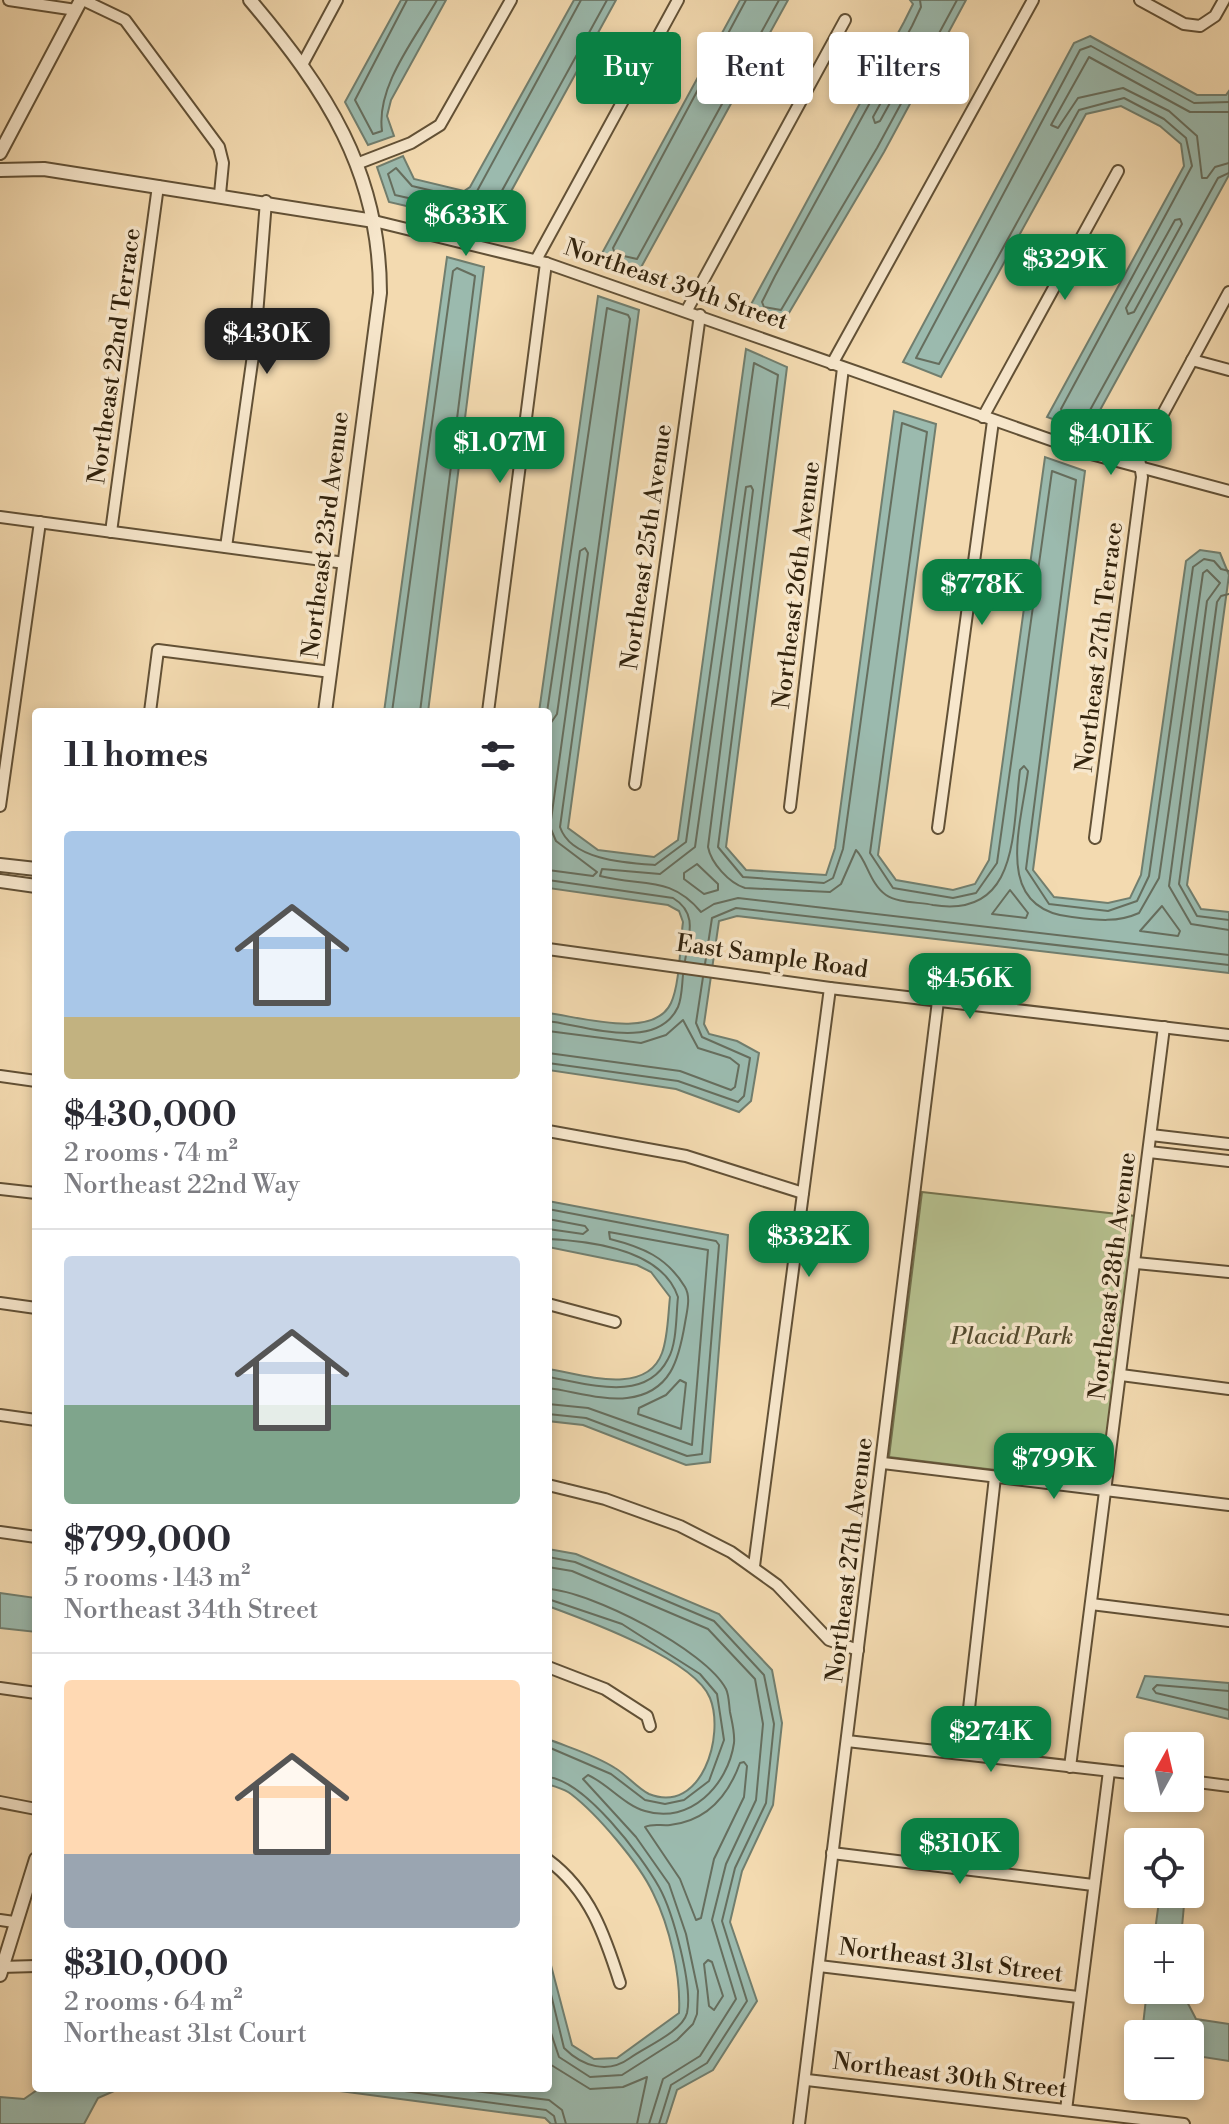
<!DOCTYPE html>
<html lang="en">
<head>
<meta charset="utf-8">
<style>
	body { margin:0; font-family:"Libre Bodoni",serif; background:#f7f7f7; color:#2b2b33; height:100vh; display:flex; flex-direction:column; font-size:30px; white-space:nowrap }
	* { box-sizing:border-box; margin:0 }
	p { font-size:26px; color:#7c7c81 }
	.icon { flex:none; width:44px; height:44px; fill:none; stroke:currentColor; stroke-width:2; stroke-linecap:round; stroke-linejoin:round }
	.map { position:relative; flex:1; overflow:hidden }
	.panel { position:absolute; left:32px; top:708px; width:520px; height:1384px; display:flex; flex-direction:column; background:#fff; border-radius:8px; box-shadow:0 4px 12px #0003 }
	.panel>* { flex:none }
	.banner { position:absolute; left:576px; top:32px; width:532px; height:72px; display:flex; gap:16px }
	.needle { width:52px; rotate:8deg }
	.buttons { position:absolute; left:1124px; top:1732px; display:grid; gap:16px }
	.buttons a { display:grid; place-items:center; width:80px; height:80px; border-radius:8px; background:#fff; box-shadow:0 4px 12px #0003; font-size:40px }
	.price { position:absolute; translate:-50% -68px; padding:0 18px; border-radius:16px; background:#0b8043; color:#fff; font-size:26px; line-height:52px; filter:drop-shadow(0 2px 4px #0008) }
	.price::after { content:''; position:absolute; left:50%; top:48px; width:24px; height:18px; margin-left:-12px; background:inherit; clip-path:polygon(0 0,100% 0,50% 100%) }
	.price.current { background:#222; color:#fff }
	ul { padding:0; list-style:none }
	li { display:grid; align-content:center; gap:16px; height:424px; padding:0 32px }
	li+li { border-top:2px solid #e1e1e2 }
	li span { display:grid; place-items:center; height:248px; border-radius:8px; color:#555 }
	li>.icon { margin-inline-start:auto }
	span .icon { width:144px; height:144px; fill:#fffc; stroke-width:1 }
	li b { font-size:34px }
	h2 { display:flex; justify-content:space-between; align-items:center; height:96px; padding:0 32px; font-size:34px }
	.tag { padding:0 28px; border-radius:8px; background:#fff; box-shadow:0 4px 12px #0003; font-size:28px; line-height:72px }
	.tag.current { background:#0b8043; color:#fff }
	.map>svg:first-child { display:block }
	.green { fill:#b6c18f; stroke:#74724e; stroke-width:2 }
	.water { fill:#9bbaae; stroke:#717e6e; stroke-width:2 }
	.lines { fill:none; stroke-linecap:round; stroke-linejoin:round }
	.shore { stroke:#666e5e; stroke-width:2 }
	.minor-casing { stroke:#625136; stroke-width:14 }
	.tertiary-casing { stroke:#625136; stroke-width:16 }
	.minor { stroke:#f7e7cc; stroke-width:10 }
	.tertiary { stroke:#f7e7cc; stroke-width:12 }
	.labels { text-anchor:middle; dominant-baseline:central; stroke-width:7; stroke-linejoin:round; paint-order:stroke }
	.street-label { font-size:24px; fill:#32230d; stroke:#f7e7cc }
	.park-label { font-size:24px; font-style:italic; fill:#534a2e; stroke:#f7e7cc }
</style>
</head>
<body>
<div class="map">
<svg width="1229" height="2124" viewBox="0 0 1229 2124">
	<rect width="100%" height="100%" fill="#f3dab0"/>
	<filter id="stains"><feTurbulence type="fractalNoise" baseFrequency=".0025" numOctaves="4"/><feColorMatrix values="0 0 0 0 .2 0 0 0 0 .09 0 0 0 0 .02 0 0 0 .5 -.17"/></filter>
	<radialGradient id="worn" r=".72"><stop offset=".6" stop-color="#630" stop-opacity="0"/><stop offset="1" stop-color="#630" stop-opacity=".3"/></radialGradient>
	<!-- green -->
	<polygon class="green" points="922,1192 1135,1216 1101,1483 889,1457"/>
	<!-- water -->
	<g class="water">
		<polygon points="401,0 446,0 391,100 387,116 394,136 368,145 345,102"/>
		<polygon points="574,0 616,0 492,226 389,202 377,167 403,156 414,179 464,191 470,187"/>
		<polygon points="740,0 788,0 639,271 600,257"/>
		<polygon points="910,0 966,0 884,152 783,323 748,310 904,22 913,4"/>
		<polygon points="1090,36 1197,95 1226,95 1229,91 1229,175 1088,432 1047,417 1184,166 1181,144 1160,126 1121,106 1086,114 941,377 903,362 1074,43"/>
		<polygon points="447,257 484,267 428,712 384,712"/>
		<path d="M 598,296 L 639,310 L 568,828 L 598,850 L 654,857 L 678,840 L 746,349 L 787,367 L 726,847 L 746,870 L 826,875 L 835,848 L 894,411 L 936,424 L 878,855 L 896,880 L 953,890 L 975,884 L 989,860 L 1045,457 L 1085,471 L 1033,870 L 1054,897 L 1108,903 L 1130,898 L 1141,875 L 1186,561 L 1200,550 L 1220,553 L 1229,575 L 1187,885 L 1201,909 L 1229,912 L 1229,973 L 737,916 L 719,921 L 704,1024 L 709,1034 L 737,1041 L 759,1053 L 751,1101 L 739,1112 L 676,1089 L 548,1070 L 548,1013 C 580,1017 654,1040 671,1003 C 680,984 680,943 683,922 L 679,911 L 668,905 L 548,888 L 548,712 L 539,712 Z"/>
		<path d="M 548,1201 L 728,1235 L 710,1462 L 686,1465 L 583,1425 L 548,1421 L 548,1369 C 581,1374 646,1397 662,1353 C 668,1337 668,1315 670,1297 L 651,1272 L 637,1265 L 548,1247 Z"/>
		<path d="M 548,1549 L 576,1554 L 719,1614 L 772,1670 L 782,1723 L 773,1805 L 742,1871 L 730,1922 L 757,2001 L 713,2070 L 677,2090 L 666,2124 L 551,2124 L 545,2118 L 317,2088 L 548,2088 L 548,1954 L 572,2045 L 594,2059 L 617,2058 L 679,2013 C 681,1976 670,1927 653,1893 C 639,1863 597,1814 571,1794 C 565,1789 555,1787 548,1784 L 548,1739 C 570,1748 595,1755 615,1768 C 627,1775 637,1788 649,1794 C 702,1815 725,1735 710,1698 C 694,1659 586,1620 548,1606 Z"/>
		<polygon points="0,1593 36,1598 36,1632 0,1628"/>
		<polygon points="1145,1676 1229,1683 1229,1719 1137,1697"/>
		<polygon points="1160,1894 1185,1894 1181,1938 1154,1938"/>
		<polygon points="1147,1990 1181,1990 1196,2019 1229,2024 1229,2061 1190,2055 1190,2034 1142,2034"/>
		<polygon points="40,2088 121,2088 98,2098 84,2124 0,2124 0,2097 24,2099"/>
	</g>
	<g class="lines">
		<!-- shore -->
		<g class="shore">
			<path d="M 407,0 L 355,100 L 373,134 L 382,131 C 376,86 415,39 437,0"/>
			<polyline points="581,0 476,193 463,198 412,186 396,168 388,174 395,195 488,216 607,0"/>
			<polyline points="746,0 613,248 615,254 637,259 779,0"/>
			<polyline points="920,0 921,7 912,26 775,276 762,302 764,307 781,310 877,148 957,0"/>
			<polygon points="910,58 912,63 880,121 875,123 873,117 905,59"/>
			<polyline points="1229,102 1194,103 1091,46 1080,50 916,358 939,364 1079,110 1124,98 1164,119 1186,138 1192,166 1061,409 1063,414 1084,421 1218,178 1229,173"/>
			<polyline points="1229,112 1190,112 1089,57 1051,125 1058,128 1078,98 1123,88 1169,111 1197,136 1202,178 1207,178 1215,167 1229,163"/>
			<polygon points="1180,219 1182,224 1134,312 1128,314 1126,308 1175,220"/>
			<polyline points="1229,594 1221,596 1217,602 1179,884 1197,916 1229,920"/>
			<polyline points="392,712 453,271 457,268 475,276 420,712"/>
			<path d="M 547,712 L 607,308 L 628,315 L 630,319 L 560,827 C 571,860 626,863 655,865 L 686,842 L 754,363 L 778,375 L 718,847 L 743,877 L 824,883 L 833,878 L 843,849 L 902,423 L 927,432 L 870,853 L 893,888 L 953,898 L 976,893 L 997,863 L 1052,471 L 1076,480 L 1026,869 L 1049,904 L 1108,911 L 1137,901 L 1149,876 L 1193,567 L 1204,559 L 1214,561 L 1221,569 L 1229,571"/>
			<polyline points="548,727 557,714 580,551 585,548 588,553 550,827 556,841 597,872 593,876 548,870"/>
			<polygon points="697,864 718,884 718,890 704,894 684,879 684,873"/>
			<path d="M 548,880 L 673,898 C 698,913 689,935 685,961"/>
			<polygon points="1010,890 1028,913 1026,918 992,914"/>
			<polygon points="1162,906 1180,931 1178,936 1140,931"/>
			<path d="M 1229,930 L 1191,924 L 1169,886 L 1207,601 L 1220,583 L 1207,570 L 1203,573 L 1159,878 L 1139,913 C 1117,923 1096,920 1072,917 C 992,909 1021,826 1028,771 L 1024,766 L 1020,770 C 1012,830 1020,919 933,905 C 920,902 897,903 886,895 C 870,884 867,861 856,850 L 841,884 L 830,892 L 745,888 C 729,883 711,863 708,847 L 753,490 L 751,486 L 746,487 L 695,847 L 660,874 L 602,869 L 600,876 C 643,887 670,875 701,912 L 714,904 L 738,898 L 1229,955"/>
			<polyline points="705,964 712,918 736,908 1229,965"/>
			<path d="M 548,1021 C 586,1026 657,1052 678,1007 C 682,998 682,984 683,975"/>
			<polyline points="548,1031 641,1043 666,1035 683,1020 698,1048 730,1058 739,1065 735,1087 731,1090 680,1071 548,1053"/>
			<polyline points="548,1063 678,1081 738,1102 744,1096 750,1058 702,1037 696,1023 703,977"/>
			<polyline points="548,1209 716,1241 719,1245 702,1454 687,1456 586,1418 548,1414"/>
			<polyline points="548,1219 585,1226 588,1230 583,1234 548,1229"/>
			<path d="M 548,1239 C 591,1241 662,1249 678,1297 C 676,1315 677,1344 668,1359 C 645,1404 587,1383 548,1377"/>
			<polygon points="680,1380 686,1383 681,1429 638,1414 639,1408 666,1395"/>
			<path d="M 548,1388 C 572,1391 603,1401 627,1398 C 671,1393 679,1359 685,1323 C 687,1311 691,1297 685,1287 C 667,1257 642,1247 610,1239 L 609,1232 L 708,1250 L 692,1445 L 588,1408 L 548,1404"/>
			<polyline points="548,1557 575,1562 714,1621 764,1675 774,1724 766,1803 735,1868 722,1921 747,2001 707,2063 671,2085 659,2124"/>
			<polyline points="548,1567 572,1571 708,1629 755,1679 763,1724 756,1800 726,1864 712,1920 736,1999 700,2056 663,2079 649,2124"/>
			<path d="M 548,1589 C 590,1591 706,1650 726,1689 C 729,1695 729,1705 730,1712 C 732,1722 735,1733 734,1743 C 728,1785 690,1825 645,1811 C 624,1805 608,1784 588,1775 L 583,1779 L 636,1837 L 669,1884 L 686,1934 L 698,1991 L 697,2014 L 693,2024 L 677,2040 L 622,2075 L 590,2077 L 559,2057 L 548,2024"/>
			<polyline points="548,1599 622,1624 700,1674 717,1694 724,1740 709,1781 684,1800 665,1804 645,1800 611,1774 548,1747"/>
			<polyline points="1229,1691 1157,1685 1153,1689 1156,1693 1229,1710"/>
			<path d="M 744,1762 L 747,1766 L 744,1797 L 714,1859 L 701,1918 L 696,1920 L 680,1879 L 645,1827 C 653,1823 661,1826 670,1825 C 707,1821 728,1796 740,1763 Z"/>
			<path d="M 548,1777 C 585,1781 641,1855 659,1887 C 673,1912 693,1986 687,2013 C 682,2032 645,2047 630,2058 C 608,2074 583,2067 564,2048 L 548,1982"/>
			<polygon points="708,1960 712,1962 723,1996 714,2010 709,2006 704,1964"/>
			<polyline points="548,2063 590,2089 623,2087 647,2077 637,2124"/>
			<polyline points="382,2088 546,2110 554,2116 556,2124"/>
			<polyline points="449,2088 549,2100 562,2110 566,2124"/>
		</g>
		<!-- minor casing -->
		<g class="minor-casing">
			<g id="minor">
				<polyline points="9,0 76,10"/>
				<polyline points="83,0 125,20 219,147 223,163 220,194"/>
				<polyline points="1140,0 1184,24 1200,26 1215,16 1224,0"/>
				<polyline points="302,65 337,0"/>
				<polyline points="359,163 411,143 440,125 511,0"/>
				<polyline points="374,221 546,263 1091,454 1229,491"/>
				<polyline points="536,260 678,0"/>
				<polyline points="687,310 845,20"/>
				<polyline points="1192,360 1229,370"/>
				<polyline points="832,364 1033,0"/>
				<polyline points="983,417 1118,171"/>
				<polyline points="0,517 345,563"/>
				<polyline points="111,532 158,186"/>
				<polyline points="226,547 255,341 266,201"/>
				<polyline points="150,712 158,650 331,672"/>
				<polyline points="488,712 546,263"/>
				<polyline points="635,784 700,315"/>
				<polyline points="0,806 40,522"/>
				<polyline points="790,807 843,368"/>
				<polyline points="938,828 993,421"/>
				<polyline points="1095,838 1142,477 1139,458 1229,292"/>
				<polyline points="548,949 830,988 1229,1035"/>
				<polyline points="0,1076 36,1081"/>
				<polyline points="548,1131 686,1156 803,1193"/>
				<polyline points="1151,1135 1229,1144"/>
				<polyline points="1149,1152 1229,1161"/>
				<polyline points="0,1189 36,1193"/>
				<polyline points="1136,1263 1229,1272"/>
				<polyline points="0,1303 36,1308"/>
				<polyline points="548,1304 615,1322"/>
				<polyline points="1121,1375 1229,1389"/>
				<polyline points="0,1415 36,1420"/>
				<polyline points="883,1463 1229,1505"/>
				<polyline points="548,1485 605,1499 680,1526 731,1552 777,1585 829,1640 858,1650"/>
				<polyline points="0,1532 36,1537"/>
				<polyline points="754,1566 830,988"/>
				<polyline points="1091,1604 1229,1621"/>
				<polyline points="548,1667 605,1689 647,1716 650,1726"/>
				<polyline points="0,1688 36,1693"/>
				<polyline points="847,1741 1138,1774"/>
				<polyline points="964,1753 995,1477"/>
				<polyline points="1070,1767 1164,1027"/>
				<polyline points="1190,1781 1229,1786"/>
				<polyline points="0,1802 36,1809"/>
				<polyline points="832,1853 1093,1885"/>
				<path d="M 548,1860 C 590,1891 605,1936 620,1983"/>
				<polyline points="0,1920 14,1922"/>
				<polyline points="819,1966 1078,1997"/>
				<polyline points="1,1967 36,1966"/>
				<polyline points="807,2080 1184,2124"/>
				<polyline points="1066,2110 1109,1771"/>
				<polyline points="799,2124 938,1001"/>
			</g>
		</g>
		<!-- tertiary casing -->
		<g class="tertiary-casing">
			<g id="tertiary">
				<path d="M 250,0 C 326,90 380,171 380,293 L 325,712"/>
				<polyline points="0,153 81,0"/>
				<polyline points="0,170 44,169 374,221"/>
				<polyline points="0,865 36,869"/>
				<polyline points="0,881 36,886"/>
				<polyline points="0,1975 36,1859"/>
			</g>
		</g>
		<!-- minor -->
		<use href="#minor" class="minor"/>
		<!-- tertiary -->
		<use href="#tertiary" class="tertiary"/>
	</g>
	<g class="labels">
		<!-- street labels -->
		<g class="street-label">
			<text transform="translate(676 285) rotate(19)">Northeast 39th Street</text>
			<text transform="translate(115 356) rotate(-82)">Northeast 22nd Terrace</text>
			<text transform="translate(326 535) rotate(-83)">Northeast 23rd Avenue</text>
			<text transform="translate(647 547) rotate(-82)">Northeast 25th Avenue</text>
			<text transform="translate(797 585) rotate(-83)">Northeast 26th Avenue</text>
			<text transform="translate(1100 647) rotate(-83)">Northeast 27th Terrace</text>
			<text transform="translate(772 957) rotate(8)">East Sample Road</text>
			<text transform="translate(1113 1276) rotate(-83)">Northeast 28th Avenue</text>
			<text transform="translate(850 1560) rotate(-83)">Northeast 27th Avenue</text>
			<text transform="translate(951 1961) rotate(7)">Northeast 31st Street</text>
			<text transform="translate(950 2076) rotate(7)">Northeast 30th Street</text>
		</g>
		<!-- park labels -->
		<g class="park-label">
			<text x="1012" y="1337">Placid Park</text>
		</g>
	</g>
	<rect width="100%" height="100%" filter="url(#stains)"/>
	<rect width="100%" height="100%" fill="url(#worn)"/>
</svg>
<div class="buttons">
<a><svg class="needle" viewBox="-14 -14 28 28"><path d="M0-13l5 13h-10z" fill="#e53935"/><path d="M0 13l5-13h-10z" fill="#7c7c81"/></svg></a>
<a><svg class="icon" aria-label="locate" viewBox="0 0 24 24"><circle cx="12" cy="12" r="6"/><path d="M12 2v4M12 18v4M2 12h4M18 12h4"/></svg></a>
<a>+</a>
<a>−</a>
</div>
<b class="price" style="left:466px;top:258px">$633K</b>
<b class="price" style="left:1065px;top:302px">$329K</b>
<b class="price current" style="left:267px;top:376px">$430K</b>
<b class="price" style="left:1111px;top:477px">$401K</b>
<b class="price" style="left:500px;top:485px">$1.07M</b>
<b class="price" style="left:982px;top:627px">$778K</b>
<b class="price" style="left:970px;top:1021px">$456K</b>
<b class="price" style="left:809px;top:1279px">$332K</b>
<b class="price" style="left:1054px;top:1501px">$799K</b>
<b class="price" style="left:991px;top:1774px">$274K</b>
<b class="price" style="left:960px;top:1886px">$310K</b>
<div class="banner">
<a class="tag current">Buy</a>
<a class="tag">Rent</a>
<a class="tag">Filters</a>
</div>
<section class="panel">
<h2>11 homes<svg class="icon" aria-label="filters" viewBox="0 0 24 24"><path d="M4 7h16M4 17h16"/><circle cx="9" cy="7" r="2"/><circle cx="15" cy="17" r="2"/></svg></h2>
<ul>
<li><span style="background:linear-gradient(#a9c7e8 75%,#c2b280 0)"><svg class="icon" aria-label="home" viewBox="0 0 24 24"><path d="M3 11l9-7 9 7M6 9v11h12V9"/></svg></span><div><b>$430,000</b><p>2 rooms · 74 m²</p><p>Northeast 22nd Way</p></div></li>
<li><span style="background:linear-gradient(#c9d6e8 60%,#7fa58c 0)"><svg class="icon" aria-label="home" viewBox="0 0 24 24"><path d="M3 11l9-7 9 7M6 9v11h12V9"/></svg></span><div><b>$799,000</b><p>5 rooms · 143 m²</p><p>Northeast 34th Street</p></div></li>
<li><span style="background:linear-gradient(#ffd9b3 70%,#9aa5b1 0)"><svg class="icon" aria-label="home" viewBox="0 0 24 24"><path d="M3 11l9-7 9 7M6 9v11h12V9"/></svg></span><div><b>$310,000</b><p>2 rooms · 64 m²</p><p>Northeast 31st Court</p></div></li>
</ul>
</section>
</div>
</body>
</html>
